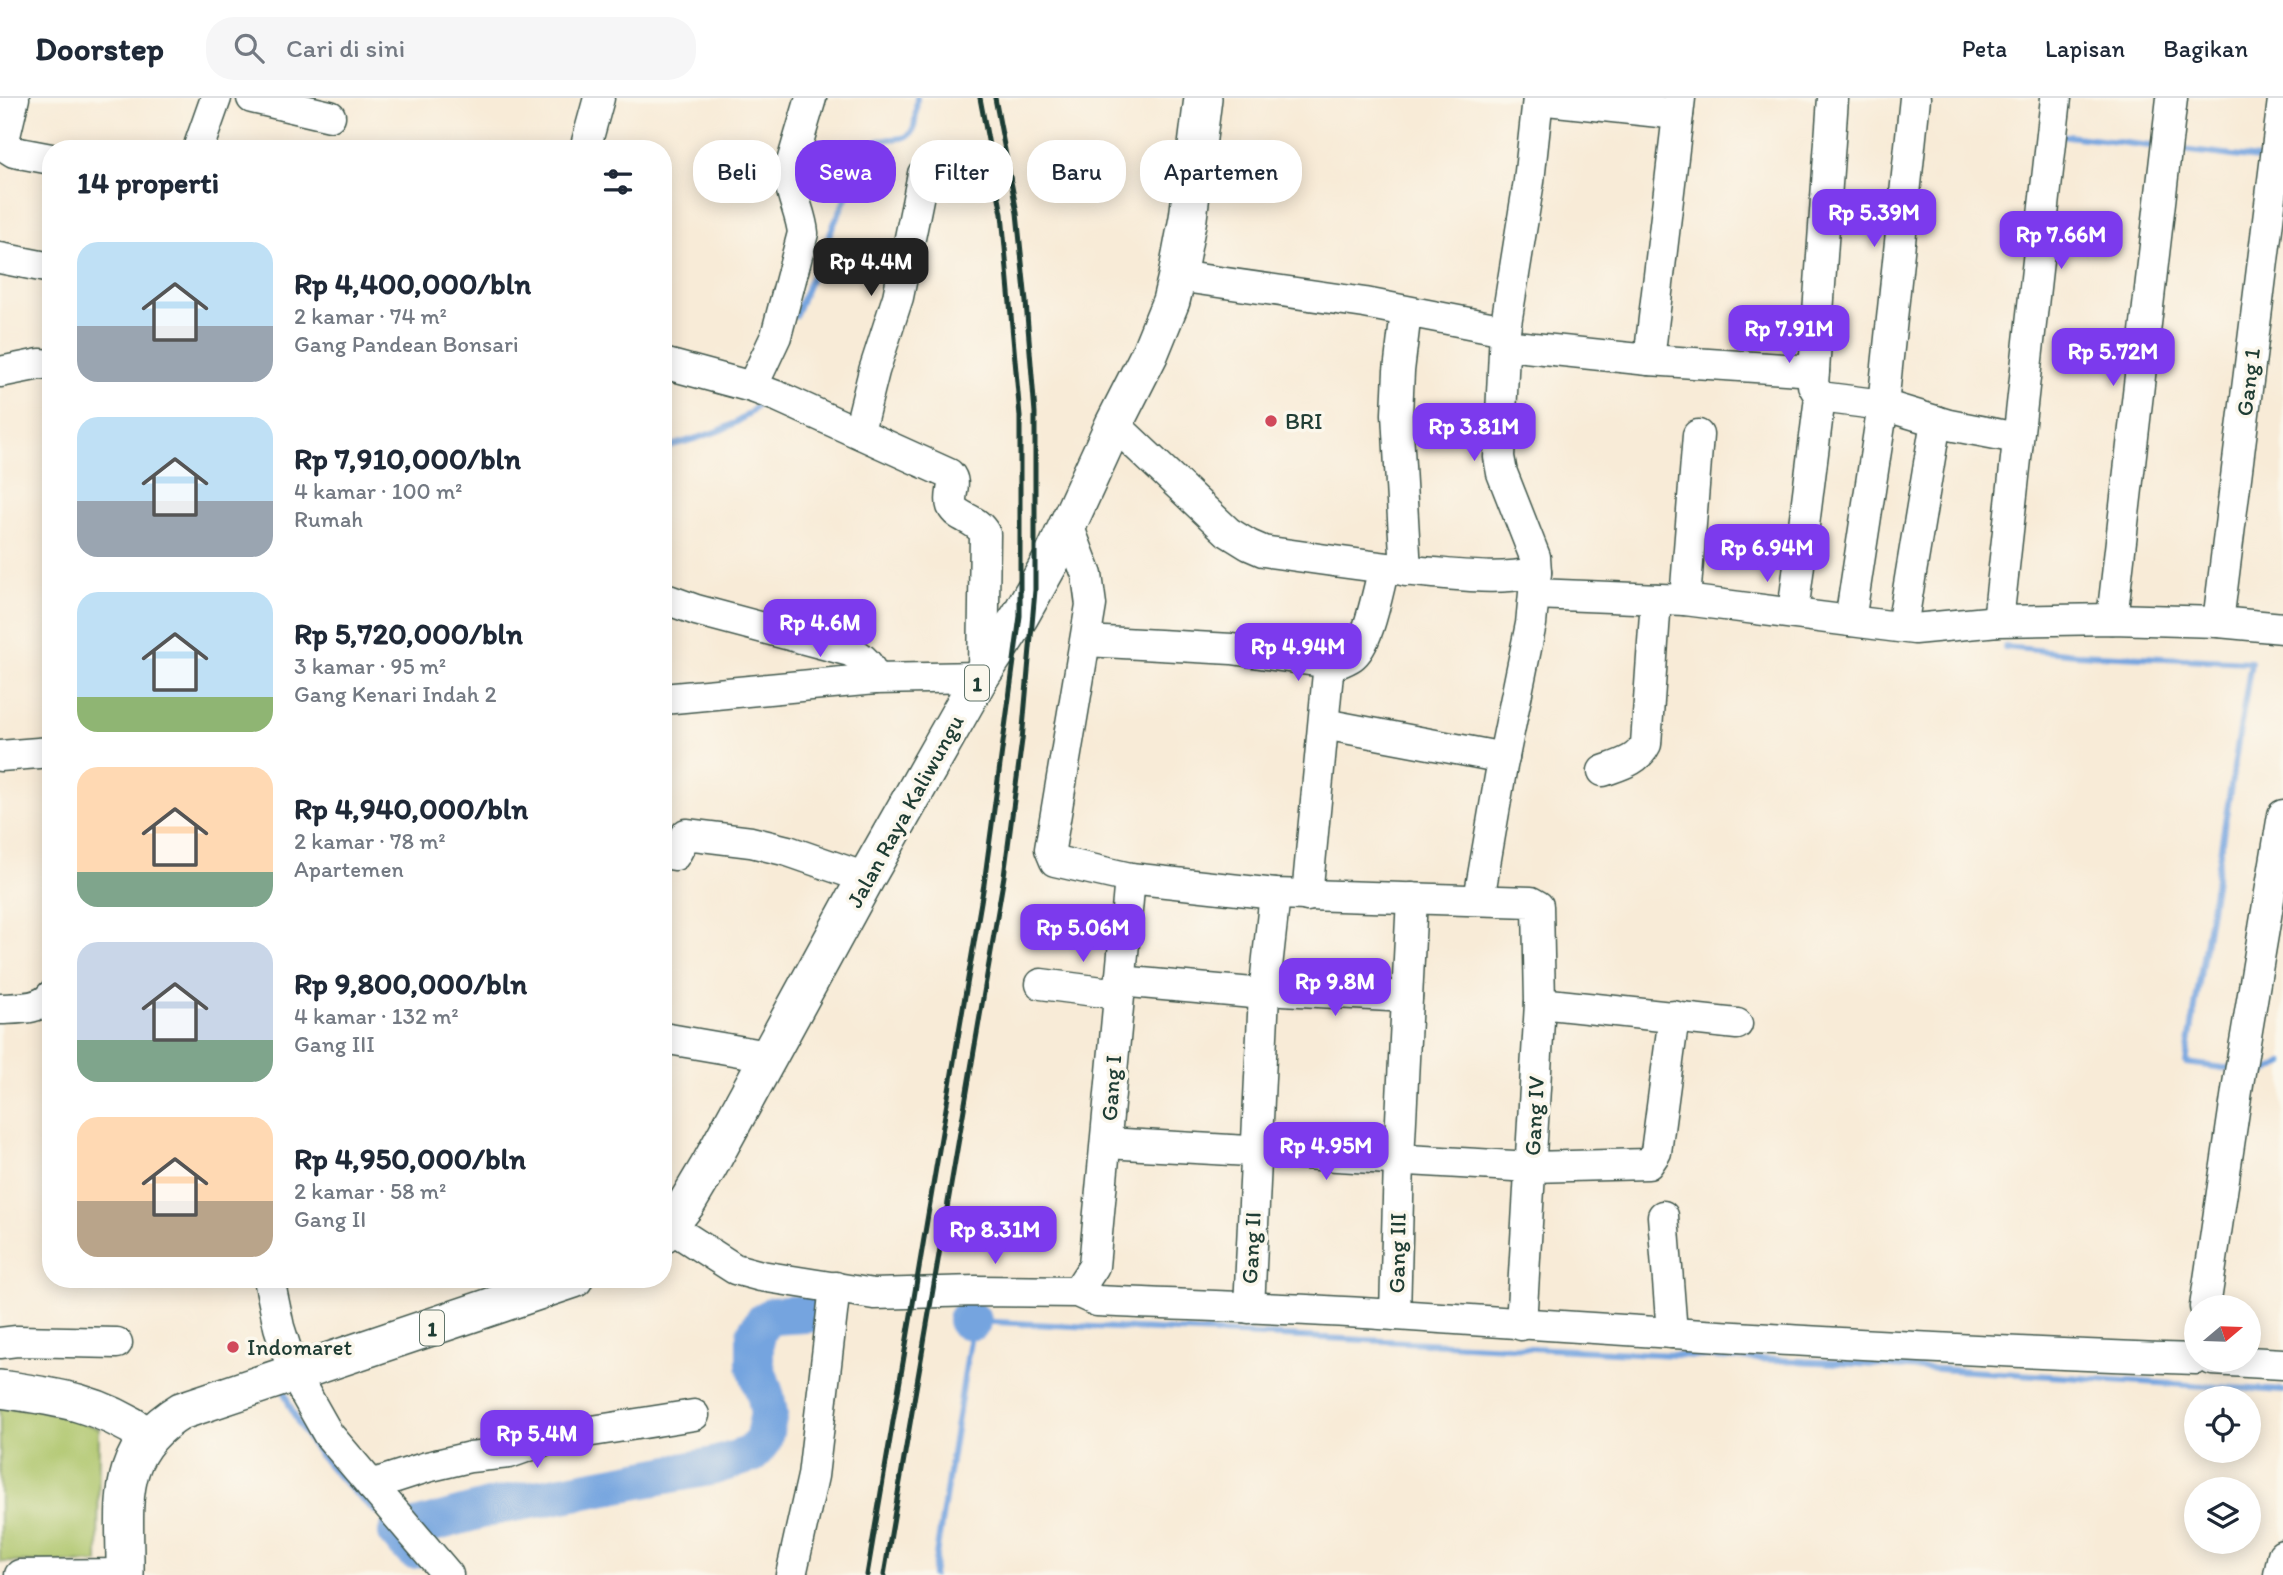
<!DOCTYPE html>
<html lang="id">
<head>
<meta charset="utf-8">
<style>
	body { margin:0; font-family:Itim,sans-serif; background:#f6f6f7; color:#1f2937; height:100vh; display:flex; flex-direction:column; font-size:26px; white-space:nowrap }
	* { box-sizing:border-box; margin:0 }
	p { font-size:23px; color:#747a83 }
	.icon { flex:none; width:38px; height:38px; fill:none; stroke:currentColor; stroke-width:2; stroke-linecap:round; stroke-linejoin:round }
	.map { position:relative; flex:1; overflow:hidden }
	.side { position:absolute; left:42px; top:42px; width:630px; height:1148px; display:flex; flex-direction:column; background:#fff; border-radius:28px; box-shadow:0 4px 18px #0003 }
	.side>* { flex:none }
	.guide { position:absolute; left:693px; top:42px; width:665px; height:63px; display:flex; gap:14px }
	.needle { width:46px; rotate:71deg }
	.tools { position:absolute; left:2184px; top:1197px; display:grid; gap:14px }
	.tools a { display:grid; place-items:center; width:77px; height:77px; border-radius:50%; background:#fff; box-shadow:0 4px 18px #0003; font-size:35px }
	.price { position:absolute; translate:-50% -60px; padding:0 16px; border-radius:14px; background:#7c3aed; color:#fff; font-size:23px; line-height:46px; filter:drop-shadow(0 2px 4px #0008) }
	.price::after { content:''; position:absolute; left:50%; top:42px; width:21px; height:16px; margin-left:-10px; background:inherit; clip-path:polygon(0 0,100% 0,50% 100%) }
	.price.active { background:#222; color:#fff }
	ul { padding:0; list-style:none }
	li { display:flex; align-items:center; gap:21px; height:175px; padding:0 35px }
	li span { display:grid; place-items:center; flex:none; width:196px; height:140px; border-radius:21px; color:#555 }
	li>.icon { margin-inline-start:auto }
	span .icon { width:84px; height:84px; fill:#fffc; stroke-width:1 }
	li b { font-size:30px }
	h2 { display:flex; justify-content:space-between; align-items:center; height:84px; padding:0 35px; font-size:30px }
	.tag { padding:0 24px; border-radius:28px; background:#fff; box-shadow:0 4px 18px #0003; font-size:24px; line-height:63px }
	.tag.active { background:#7c3aed; color:#fff }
	header { display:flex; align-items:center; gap:42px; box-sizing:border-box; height:98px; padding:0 35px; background:#fff; border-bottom:2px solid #e0e1e3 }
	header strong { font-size:33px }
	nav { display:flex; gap:38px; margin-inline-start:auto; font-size:24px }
	.search { width:490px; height:63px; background:#f6f6f7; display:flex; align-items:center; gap:18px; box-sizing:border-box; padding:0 24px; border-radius:28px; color:#747a83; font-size:26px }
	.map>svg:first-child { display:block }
	.green { fill:#adc56a; stroke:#66814f; stroke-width:2 }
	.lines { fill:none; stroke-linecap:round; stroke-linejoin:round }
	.stream { stroke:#75a4df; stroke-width:6 }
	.river { stroke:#75a4df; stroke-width:38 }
	.minor-casing { stroke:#40574c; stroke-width:33 }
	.major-casing { stroke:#40574c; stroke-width:40 }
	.minor { stroke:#fff; stroke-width:30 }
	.major { stroke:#fff; stroke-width:37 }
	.rail { stroke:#1f3d34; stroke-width:5 }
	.poi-dot { fill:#d1495b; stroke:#fbf7ec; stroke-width:2.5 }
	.labels { text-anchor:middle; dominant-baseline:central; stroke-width:7; stroke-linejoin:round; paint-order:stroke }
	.shield { fill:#fbf7ec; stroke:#61756b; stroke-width:2 }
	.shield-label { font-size:21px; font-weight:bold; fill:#1f3d34 }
	.street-label { font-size:23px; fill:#1f3d34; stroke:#fbf7ec }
	.poi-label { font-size:23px; fill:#1f3d34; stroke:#fbf7ec; text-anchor:start }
</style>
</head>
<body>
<header>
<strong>Doorstep</strong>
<div class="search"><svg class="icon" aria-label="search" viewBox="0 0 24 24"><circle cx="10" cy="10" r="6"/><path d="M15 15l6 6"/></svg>Cari di sini</div>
<nav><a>Peta</a><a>Lapisan</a><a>Bagikan</a></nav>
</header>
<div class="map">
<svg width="2283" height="1477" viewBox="0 0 2283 1477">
	<rect width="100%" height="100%" fill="#fbf7ec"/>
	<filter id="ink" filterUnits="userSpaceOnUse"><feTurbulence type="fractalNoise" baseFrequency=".0143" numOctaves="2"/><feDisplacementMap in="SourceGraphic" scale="14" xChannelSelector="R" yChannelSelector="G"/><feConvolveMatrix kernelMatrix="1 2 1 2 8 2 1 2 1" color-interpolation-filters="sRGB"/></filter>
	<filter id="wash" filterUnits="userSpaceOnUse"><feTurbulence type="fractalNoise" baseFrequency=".00686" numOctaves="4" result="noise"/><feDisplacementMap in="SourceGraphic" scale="28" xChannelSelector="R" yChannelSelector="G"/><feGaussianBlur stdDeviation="1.57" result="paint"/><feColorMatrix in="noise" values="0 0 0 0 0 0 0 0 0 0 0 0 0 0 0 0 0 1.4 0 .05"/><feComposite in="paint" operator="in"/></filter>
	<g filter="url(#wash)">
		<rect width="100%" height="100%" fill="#f8ebd7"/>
		<!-- green -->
		<polygon class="green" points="0,1310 37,1311 99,1330 98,1465 0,1464"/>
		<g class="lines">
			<!-- stream -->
			<g class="stream">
				<polyline points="2059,37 2159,49"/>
				<polyline points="2174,51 2267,62"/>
				<path d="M 795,218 L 834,126 L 870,48 C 883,35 910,48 914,29 C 916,20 916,9 917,0"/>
				<path d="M 663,350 C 696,340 740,332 761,303"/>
				<polyline points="2005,549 2076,556 2251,564 2186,965 2231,971"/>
				<path d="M 2248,975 C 2262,977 2272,972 2283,965"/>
				<path d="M 283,1290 C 300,1342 336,1379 376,1414"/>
				<polyline points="933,1477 973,1223 1859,1266 2283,1293"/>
			</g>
			<!-- river -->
			<g class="river">
				<polyline points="966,1222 973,1223"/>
				<polyline points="413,1452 397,1435 492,1409 714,1368 752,1356 763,1342 769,1316 766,1299 755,1266 755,1236 763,1224 772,1218 821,1215"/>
			</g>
		</g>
	</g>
	<g filter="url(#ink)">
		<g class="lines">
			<!-- minor casing -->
			<g class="minor-casing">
				<g id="minor">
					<polyline points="14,0 5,38 6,49 14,54 51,61"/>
					<polyline points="252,0 330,18"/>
					<polyline points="1833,0 1813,287 1820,299 1883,307 1949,327 2017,340"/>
					<polyline points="1538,1 1678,16"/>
					<polyline points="198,51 216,0"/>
					<polyline points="585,51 599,0"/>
					<polyline points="0,160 51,170"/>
					<polyline points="1177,178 1365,205 1505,232"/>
					<polyline points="1505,247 1649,262 1814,273"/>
					<polyline points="1649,262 1680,0"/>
					<path d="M 663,265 L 752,289 L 779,299 L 949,376 C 958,386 948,396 952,408 C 958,421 977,420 985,436 L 983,575"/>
					<polyline points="0,274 40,266 51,267"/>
					<path d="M 752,289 L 776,238 L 803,135 C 801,113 788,94 790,71 L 811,0"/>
					<path d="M 1114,326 L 1228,434 L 1249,447 L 1263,453 C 1320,461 1377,470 1434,475 C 1469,478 1502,482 1536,474"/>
					<polyline points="859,333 874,273 898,199 923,76"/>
					<polyline points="1068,427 1087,477 1091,507 1050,751 1055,763 1130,780 1275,796 1531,804 1538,808 1540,905 1521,1227"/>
					<polyline points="1406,473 1397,316 1399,273 1406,214"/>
					<polyline points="1535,496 1685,502 1914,531 1998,523 2112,521 2218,524 2283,530"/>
					<path d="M 663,500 L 696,512 L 850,553 C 864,560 869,566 875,581"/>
					<polyline points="1685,502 1698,337"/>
					<polyline points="1793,515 1820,299"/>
					<polyline points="2112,521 2172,0"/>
					<polyline points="1850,523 1883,307 1915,0"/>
					<polyline points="1998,523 2056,0"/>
					<polyline points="2218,524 2283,2"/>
					<polyline points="1902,529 1936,323"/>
					<polyline points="1086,543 1232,551 1323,564 1328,575 1307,798"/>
					<path d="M 1326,570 C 1334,566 1345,563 1352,558 C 1369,546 1378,491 1384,470"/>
					<polyline points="663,601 875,581 980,579"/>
					<polyline points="1324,626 1504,660"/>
					<polyline points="0,658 51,654"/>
					<path d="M 1603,673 C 1619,667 1638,663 1646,646 L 1656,501"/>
					<polyline points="663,755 675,757 686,736 751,744 788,753 866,780"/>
					<polyline points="1479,801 1501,673 1531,526 1536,474 1535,459 1502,375 1499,359 1505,232 1529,83 1538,0"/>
					<polyline points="1119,883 1264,896"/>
					<polyline points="1041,886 1118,896"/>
					<polyline points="1265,891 1407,899"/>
					<polyline points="1540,905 1737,926"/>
					<path d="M 0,911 C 16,910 40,912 51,898"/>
					<polyline points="663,940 768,958"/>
					<polyline points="1106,1045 1531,1069 1648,1066 1656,1054 1674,918"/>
					<polyline points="1663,1118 1672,1235"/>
					<path d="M 670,1129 L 735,1171 L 761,1178 L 874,1196 L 976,1193 L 1077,1194 L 1097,1203 C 1197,1208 1297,1210 1396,1217 C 1662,1235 1929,1252 2196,1261"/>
					<polyline points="269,1181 279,1229 294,1276 328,1336 448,1477"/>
					<polyline points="1077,1194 1094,1168 1130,780"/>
					<polyline points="2205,1209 2238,986 2283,717"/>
					<polyline points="1249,1210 1264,896 1275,796"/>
					<polyline points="1395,1217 1399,1062 1412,800"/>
					<polyline points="0,1245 17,1243 117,1245"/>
					<polyline points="2212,1262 2283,1266"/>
					<polyline points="371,1387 427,1369 470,1359 509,1355 554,1339 694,1317"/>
					<polyline points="20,1477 125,1476"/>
					<polyline points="791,1477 813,1378 835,1189"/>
					<polyline points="2279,1477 2283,1457"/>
				</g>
			</g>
			<!-- major casing -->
			<g class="major-casing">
				<g id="major">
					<polyline points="663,1136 687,1105 709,1068 866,780 980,579 1020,518 1053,459 1114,326 1149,257 1171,203 1177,178 1188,120 1203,0"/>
					<path d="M 0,1291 C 58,1299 98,1304 148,1338"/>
					<path d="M 125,1477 C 126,1406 112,1355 181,1313 L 574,1181"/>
				</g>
			</g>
			<!-- minor -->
			<use href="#minor" class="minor"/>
			<!-- major -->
			<use href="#major" class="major"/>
			<!-- rail -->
			<g class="rail">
				<polyline points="867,1477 984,786 1020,518 1020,318 1002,116 980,0"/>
				<polyline points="884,1477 1004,778 1022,642 1035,492 1035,315 1026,204 1017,115 995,0"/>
			</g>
		</g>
	</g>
	<!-- markers -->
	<g class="poi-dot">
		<circle cx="1271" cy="323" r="7"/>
		<circle cx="233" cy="1249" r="7"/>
	</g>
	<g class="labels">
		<!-- shield labels -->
		<g class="shield">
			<rect x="965" y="567.5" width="24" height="35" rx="5"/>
			<rect x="420" y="1212.5" width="24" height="35" rx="5"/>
		</g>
		<g class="shield-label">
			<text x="977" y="585">1</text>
			<text x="432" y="1230">1</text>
		</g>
		<!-- street labels -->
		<g class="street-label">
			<text transform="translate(2248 284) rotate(-83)">Gang 1</text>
			<text transform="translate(905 713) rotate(-61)">Jalan Raya Kaliwungu</text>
			<text transform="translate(1111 990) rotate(-86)">Gang I</text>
			<text transform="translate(1534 1018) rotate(-87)">Gang IV</text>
			<text transform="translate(1251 1150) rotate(-87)">Gang II</text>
			<text transform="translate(1397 1155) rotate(-89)">Gang III</text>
		</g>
		<!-- poi labels -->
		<g class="poi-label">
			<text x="1285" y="323">BRI</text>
			<text x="247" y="1249">Indomaret</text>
		</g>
	</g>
</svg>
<div class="tools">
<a><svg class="needle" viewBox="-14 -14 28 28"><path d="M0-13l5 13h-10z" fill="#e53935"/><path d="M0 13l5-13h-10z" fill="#747a83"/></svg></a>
<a><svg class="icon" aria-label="locate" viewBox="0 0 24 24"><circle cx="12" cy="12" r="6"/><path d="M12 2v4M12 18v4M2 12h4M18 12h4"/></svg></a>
<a><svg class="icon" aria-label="layers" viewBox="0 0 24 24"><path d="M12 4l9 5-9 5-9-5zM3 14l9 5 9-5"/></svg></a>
</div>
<b class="price" style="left:1874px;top:151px">Rp 5.39M</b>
<b class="price" style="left:2061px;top:173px">Rp 7.66M</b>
<b class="price active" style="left:871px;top:200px">Rp 4.4M</b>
<b class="price" style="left:1789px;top:267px">Rp 7.91M</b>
<b class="price" style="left:2113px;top:290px">Rp 5.72M</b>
<b class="price" style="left:1474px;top:365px">Rp 3.81M</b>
<b class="price" style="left:1767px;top:486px">Rp 6.94M</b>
<b class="price" style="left:820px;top:561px">Rp 4.6M</b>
<b class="price" style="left:1298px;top:585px">Rp 4.94M</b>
<b class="price" style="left:1083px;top:866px">Rp 5.06M</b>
<b class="price" style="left:1335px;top:920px">Rp 9.8M</b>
<b class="price" style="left:1326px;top:1084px">Rp 4.95M</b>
<b class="price" style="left:995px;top:1168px">Rp 8.31M</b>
<b class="price" style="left:537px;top:1372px">Rp 5.4M</b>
<div class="guide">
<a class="tag">Beli</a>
<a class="tag active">Sewa</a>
<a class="tag">Filter</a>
<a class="tag">Baru</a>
<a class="tag">Apartemen</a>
</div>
<section class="side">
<h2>14 properti<svg class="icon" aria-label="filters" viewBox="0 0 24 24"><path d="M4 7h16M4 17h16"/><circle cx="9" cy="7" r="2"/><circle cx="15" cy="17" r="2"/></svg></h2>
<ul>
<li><span style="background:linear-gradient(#bfe0f5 60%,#9aa5b1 0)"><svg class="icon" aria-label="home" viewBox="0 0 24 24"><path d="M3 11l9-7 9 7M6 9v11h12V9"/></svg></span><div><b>Rp 4,400,000/bln</b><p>2 kamar · 74 m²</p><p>Gang Pandean Bonsari</p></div></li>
<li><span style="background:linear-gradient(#bfe0f5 60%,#9aa5b1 0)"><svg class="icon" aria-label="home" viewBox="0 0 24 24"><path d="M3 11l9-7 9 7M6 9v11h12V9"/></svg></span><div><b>Rp 7,910,000/bln</b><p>4 kamar · 100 m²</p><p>Rumah</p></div></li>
<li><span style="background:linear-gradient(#bfe0f5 75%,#8fb573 0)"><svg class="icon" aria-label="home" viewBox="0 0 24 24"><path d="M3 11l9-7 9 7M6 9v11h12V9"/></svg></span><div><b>Rp 5,720,000/bln</b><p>3 kamar · 95 m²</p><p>Gang Kenari Indah 2</p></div></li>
<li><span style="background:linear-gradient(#ffd9b3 75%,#7fa58c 0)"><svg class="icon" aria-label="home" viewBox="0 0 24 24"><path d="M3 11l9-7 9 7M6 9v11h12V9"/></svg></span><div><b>Rp 4,940,000/bln</b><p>2 kamar · 78 m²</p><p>Apartemen</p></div></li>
<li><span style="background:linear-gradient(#c9d6e8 70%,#7fa58c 0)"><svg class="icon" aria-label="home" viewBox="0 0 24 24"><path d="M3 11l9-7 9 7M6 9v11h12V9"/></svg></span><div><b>Rp 9,800,000/bln</b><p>4 kamar · 132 m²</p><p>Gang III</p></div></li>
<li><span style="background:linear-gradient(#ffd9b3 60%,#b9a48a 0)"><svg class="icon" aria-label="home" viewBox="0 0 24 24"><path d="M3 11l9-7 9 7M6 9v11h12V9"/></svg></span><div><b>Rp 4,950,000/bln</b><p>2 kamar · 58 m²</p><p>Gang II</p></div></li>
</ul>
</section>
</div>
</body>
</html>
